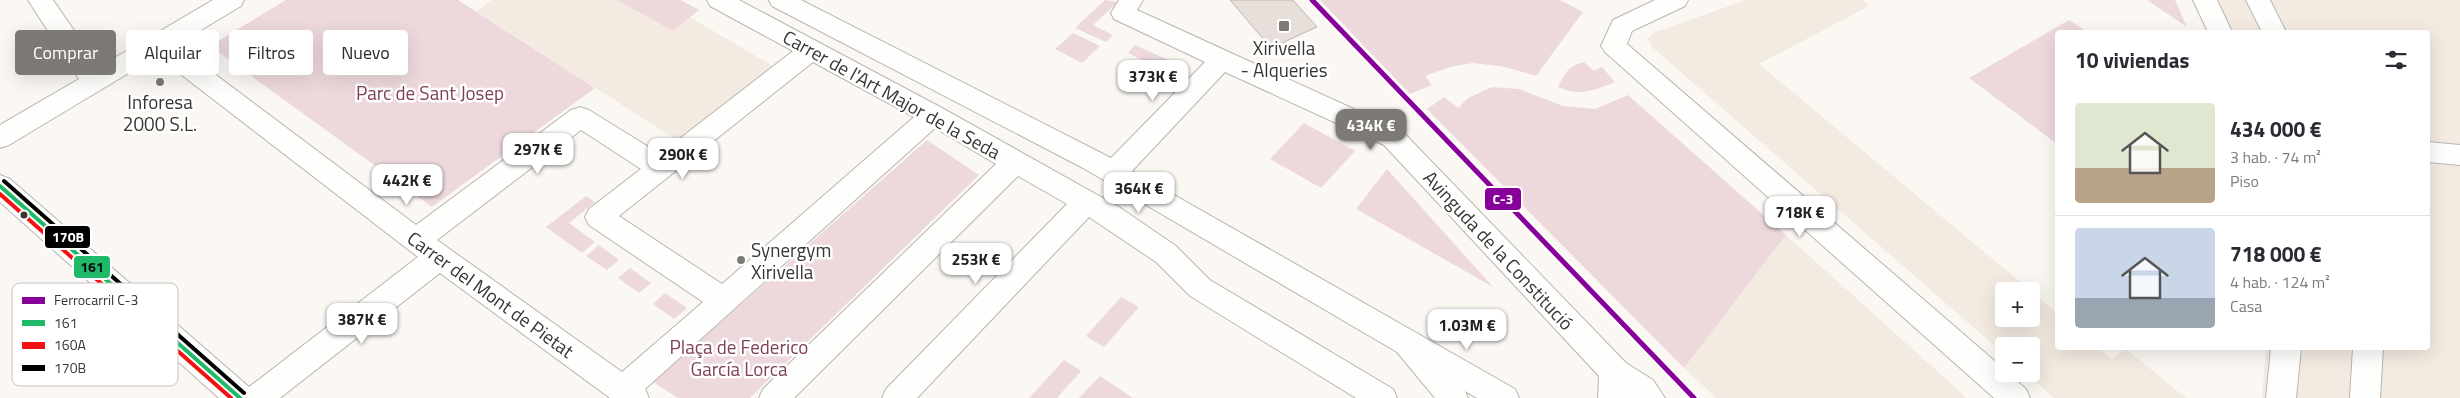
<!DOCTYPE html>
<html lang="es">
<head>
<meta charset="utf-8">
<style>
	body { margin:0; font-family:"Titillium Web",sans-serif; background:#f2f2f3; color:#2b2b33; height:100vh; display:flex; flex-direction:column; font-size:19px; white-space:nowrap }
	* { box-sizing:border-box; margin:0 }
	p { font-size:16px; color:#7c7c81 }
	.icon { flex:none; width:28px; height:28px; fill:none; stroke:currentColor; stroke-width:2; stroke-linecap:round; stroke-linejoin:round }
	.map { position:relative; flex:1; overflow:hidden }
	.panel { position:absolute; left:2055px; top:30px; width:375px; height:320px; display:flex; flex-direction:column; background:#fff; border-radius:5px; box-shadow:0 5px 20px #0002 }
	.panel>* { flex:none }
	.hud { position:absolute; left:15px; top:30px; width:475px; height:45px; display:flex; gap:10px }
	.tools { position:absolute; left:1995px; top:282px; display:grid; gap:10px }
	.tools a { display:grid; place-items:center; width:45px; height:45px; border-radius:5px; background:#fff; box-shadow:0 5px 20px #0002; font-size:25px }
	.price { position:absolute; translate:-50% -42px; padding:0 11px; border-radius:10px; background:#fff; color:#222; font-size:16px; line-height:32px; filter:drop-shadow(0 1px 2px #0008) }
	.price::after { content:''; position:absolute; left:50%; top:30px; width:15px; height:11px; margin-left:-8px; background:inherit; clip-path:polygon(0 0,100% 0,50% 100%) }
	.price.active { background:#7d7a76; color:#fff }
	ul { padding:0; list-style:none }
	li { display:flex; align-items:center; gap:15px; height:125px; padding:0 20px }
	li+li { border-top:1px solid #e1e1e2 }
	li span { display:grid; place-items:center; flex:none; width:140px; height:100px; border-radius:5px; color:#555 }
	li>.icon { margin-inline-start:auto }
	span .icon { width:60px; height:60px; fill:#fffc; stroke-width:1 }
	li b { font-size:21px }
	h2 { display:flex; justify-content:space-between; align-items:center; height:60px; padding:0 20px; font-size:21px }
	.pill { padding:0 18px; border-radius:5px; background:#fff; box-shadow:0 5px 20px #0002; font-size:18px; line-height:45px }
	.pill.active { background:#7d7a76; color:#fff }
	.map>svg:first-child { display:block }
	.built { fill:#f3eae1 }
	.green { fill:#edd9dc }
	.building { fill:#e8deda; stroke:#bcb8b6 }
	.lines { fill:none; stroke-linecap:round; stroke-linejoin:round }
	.minor-casing { stroke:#b7b5b2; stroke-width:2 }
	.minor { fill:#fefefd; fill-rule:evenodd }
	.bus-1-casing { stroke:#fff; stroke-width:8 }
	.bus-2-casing { stroke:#fff; stroke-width:8 }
	.bus-3-casing { stroke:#fff; stroke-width:8 }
	.bus-1 { stroke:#1fba69; stroke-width:4 }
	.bus-2 { stroke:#f51111; stroke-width:4 }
	.bus-3 { stroke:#000; stroke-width:4 }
	.rail-1-casing { stroke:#fff; stroke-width:9 }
	.rail-1 { stroke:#870099; stroke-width:5 }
	.poi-dot { fill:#7d7a76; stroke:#fff; stroke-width:2 }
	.bus-dot { fill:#393632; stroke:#fff; stroke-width:2 }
	.labels { text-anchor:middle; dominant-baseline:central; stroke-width:5; stroke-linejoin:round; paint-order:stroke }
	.poi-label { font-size:19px; fill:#393632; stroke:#fff }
	.park-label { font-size:19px; fill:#7e4156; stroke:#fff }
	.street-label { font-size:19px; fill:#393632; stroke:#fff }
	.key { fill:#fff; stroke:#c4c3c2; stroke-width:1 }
	.key-label { font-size:14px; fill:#393632 }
	.line-badge { stroke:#fff; stroke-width:2 }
	.badge-label { font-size:14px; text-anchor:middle; font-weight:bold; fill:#fff }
	.pale-badge-label { font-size:14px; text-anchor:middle; font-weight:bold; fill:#111 }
</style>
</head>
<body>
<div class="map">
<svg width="2460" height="398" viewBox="0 0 2460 398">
	<rect width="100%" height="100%" fill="#fbf8f4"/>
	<!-- built -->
	<g class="built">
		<polygon points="492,0 617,0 673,31 690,17 774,67 678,141 476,11"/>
		<polygon points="1746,0 1863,0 1869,6 1759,64 2031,291 2004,291 2004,319 2031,319 2031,291 2057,313 2058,348 2099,348 2112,359 2125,348 2186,398 2054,398 2027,374 2031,374 2031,346 2004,346 2004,354 1652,47 1648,39 1653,33"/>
		<polygon points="2196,0 2460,0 2460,398 2262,398 2266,348 2428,348 2428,32 2209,32"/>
		<polygon points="1786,235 1967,398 1716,398 1684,368"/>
	</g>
	<!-- green -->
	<g class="green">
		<polygon points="286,0 458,0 595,88 432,207 210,46"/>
		<polygon points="617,0 681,0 699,10 673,31"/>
		<polygon points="1105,0 1118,2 1093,25 1113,35 1106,42 1075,28"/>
		<polygon points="1320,0 1560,0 1583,12 1536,76 1505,67 1473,63 1450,67 1425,76 1432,85 1410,94"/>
		<polygon points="2147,0 2175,0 2187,27"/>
		<polygon points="2069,20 2087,32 2058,32 2057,144 1969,78"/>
		<polygon points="1073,33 1100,46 1082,63 1055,49"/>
		<polygon points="1135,45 1177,64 1169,73 1128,53"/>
		<path d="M 1584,62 L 1594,71 L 1602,67 L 1615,82 C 1595,90 1578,97 1558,87 C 1564,74 1569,65 1584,62 Z"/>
		<polygon points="1492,87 1519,89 1563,106 1595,109 1628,95 1786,235 1684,368 1427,109 1444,97 1458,108 1468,98"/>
		<polygon points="1304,123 1355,151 1321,188 1270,159"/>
		<polygon points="927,140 979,175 750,398 678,398 653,382"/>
		<polygon points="1387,169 1493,287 1356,209"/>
		<polygon points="586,196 595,202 569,223 595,242 582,253 546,227"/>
		<polygon points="599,245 619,260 607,270 586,256"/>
		<polygon points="630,268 651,283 639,293 618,278"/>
		<polygon points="665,293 687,308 674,319 653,304"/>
		<polygon points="1121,297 1139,307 1104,347 1086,336"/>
		<polygon points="1064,360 1081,371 1057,398 1029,398"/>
		<polygon points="1100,376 1133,398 1079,398"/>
	</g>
	<!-- building -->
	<polygon class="building" points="1230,0 1293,0 1317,27 1271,48"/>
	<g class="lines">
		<!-- minor casing -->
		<g class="minor-casing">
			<g id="minor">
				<path d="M 28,0 L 53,0 L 99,67 L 213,0 L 244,0 L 241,6 L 176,45 L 416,225 L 571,110 L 580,107 L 589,110 L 660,154 L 793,51 L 710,6 L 707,0 L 739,0 L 942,108 L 1119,207 L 1176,246 L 1210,280 L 1393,389 L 1397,398 L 1356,398 L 1190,296 L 1156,262 L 1089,217 L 917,398 L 882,398 L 886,389 L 1067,204 L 1018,176 L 794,398 L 759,398 L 763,389 L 996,164 L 935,128 L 645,389 L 649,398 L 610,398 L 440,273 L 280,398 L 219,398 L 0,202 L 0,175 L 10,179 L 249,387 L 418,257 L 157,56 L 9,145 L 0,148 L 0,125 L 79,79 ZM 813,62 L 914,117 L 722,284 L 619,216 ZM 581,130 L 641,169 L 589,209 L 585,217 L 589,225 L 703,302 L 622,372 L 437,240 Z"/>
				<polygon points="769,0 801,0 1111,158 1205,62 1114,19 1111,13 1119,0 1143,0 1137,10 1402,131 1626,363 1653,380 1665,398 1598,398 1599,376 1384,145 1225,72 1132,171 1515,389 1519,398 1477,398 1465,391 1468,398 1435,398 1397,352 1083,168 772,6"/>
				<polygon points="1655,0 1688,0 1685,6 1632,31 1627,44 2004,369 2004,374 2009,374 2026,389 2030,398 1994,398 1605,52 1601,46 1613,20"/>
				<polygon points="2193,0 2217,0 2232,32 2208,32"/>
				<polygon points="2246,0 2270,0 2286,32 2262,32"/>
				<polygon points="2428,142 2460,145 2460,165 2428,162"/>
				<polygon points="2271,348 2301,348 2296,398 2266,398"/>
				<polygon points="2353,348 2383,348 2380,398 2350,398"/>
			</g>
		</g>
		<!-- minor -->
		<use href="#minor" class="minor"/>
		<!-- bus-1 casing -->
		<g class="bus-1-casing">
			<polyline id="bus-1" points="0,186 240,398"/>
		</g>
		<!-- bus-2 casing -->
		<g class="bus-2-casing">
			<polyline id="bus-2" points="0,194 231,398"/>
		</g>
		<!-- bus-3 casing -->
		<g class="bus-3-casing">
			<polyline id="bus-3" points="4,181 244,393"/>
		</g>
		<!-- bus-1 -->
		<use href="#bus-1" class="bus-1"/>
		<!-- bus-2 -->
		<use href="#bus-2" class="bus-2"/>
		<!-- bus-3 -->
		<use href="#bus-3" class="bus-3"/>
		<!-- rail-1 casing -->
		<g class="rail-1-casing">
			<polyline id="rail-1" points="1312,0 1694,398"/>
		</g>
		<!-- rail-1 -->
		<use href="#rail-1" class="rail-1"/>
	</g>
	<!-- markers -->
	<g class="poi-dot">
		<rect x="1278" y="20" width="12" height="12" rx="2.5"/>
		<circle cx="160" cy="82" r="5"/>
		<circle cx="741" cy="260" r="5"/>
	</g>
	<circle class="bus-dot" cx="24" cy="215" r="4.5"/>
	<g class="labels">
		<!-- poi labels -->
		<g class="poi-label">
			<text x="1284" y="47">Xirivella<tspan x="1284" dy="22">- Alqueries</tspan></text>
			<text x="160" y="101">Inforesa<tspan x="160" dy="22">2000 S.L.</tspan></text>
			<text x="751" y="249" text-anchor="start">Synergym<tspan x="751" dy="22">Xirivella</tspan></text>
		</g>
		<!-- park labels -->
		<g class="park-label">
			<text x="430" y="92">Parc de Sant Josep</text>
			<text x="739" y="346">Plaça de Federico<tspan x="739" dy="22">García Lorca</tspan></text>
		</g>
		<!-- street labels -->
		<g class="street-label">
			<text transform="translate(892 94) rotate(29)">Carrer de l'Art Major de la Seda</text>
			<text transform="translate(1499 250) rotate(47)">Avinguda de la Constitució</text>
			<text transform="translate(491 294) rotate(36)">Carrer del Mont de Pietat</text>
		</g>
	</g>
	<!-- legend -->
	<rect x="12" y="283" width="166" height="103" rx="8" class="key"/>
	<rect x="22" y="297" width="23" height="7" fill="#870099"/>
	<rect x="22" y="320" width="23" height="6" fill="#1fba69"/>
	<rect x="22" y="342" width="23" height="7" fill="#f51111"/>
	<rect x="22" y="365" width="23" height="6" fill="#000"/>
	<g class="key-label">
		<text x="54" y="305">Ferrocarril C-3</text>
		<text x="54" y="328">161</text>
		<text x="54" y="350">160A</text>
		<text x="54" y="373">170B</text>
	</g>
	<g class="line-badge">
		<rect x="1484" y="187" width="38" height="24" rx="5" fill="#870099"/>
		<rect x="44" y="225" width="47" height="24" rx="5" fill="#000"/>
		<rect x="73" y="255" width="38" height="24" rx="5" fill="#1fba69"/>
	</g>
	<g class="badge-label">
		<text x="1503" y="204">C-3</text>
		<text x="68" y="242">170B</text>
	</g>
	<g class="pale-badge-label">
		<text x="92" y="272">161</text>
	</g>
</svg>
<div class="tools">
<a>+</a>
<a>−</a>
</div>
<b class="price" style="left:1153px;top:102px">373K €</b>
<b class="price active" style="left:1371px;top:151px">434K €</b>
<b class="price" style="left:538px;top:175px">297K €</b>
<b class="price" style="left:683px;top:180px">290K €</b>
<b class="price" style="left:407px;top:206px">442K €</b>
<b class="price" style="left:1139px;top:214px">364K €</b>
<b class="price" style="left:1800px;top:238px">718K €</b>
<b class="price" style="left:976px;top:285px">253K €</b>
<b class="price" style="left:362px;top:345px">387K €</b>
<b class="price" style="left:1467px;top:351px">1.03M €</b>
<div class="hud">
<a class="pill active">Comprar</a>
<a class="pill">Alquilar</a>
<a class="pill">Filtros</a>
<a class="pill">Nuevo</a>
</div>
<section class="panel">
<h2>10 viviendas<svg class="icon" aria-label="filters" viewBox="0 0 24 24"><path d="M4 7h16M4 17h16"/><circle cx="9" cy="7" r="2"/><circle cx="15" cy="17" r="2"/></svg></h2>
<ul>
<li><span style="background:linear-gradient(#dfe7d0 65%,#b9a48a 0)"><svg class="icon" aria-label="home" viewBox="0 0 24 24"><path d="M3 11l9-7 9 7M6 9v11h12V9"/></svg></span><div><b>434 000 €</b><p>3 hab. · 74 m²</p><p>Piso</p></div></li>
<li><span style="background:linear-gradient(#c9d6e8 70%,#9aa5b1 0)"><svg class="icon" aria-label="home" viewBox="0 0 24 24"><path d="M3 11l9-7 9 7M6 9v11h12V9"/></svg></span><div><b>718 000 €</b><p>4 hab. · 124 m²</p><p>Casa</p></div></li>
</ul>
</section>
</div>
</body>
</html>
